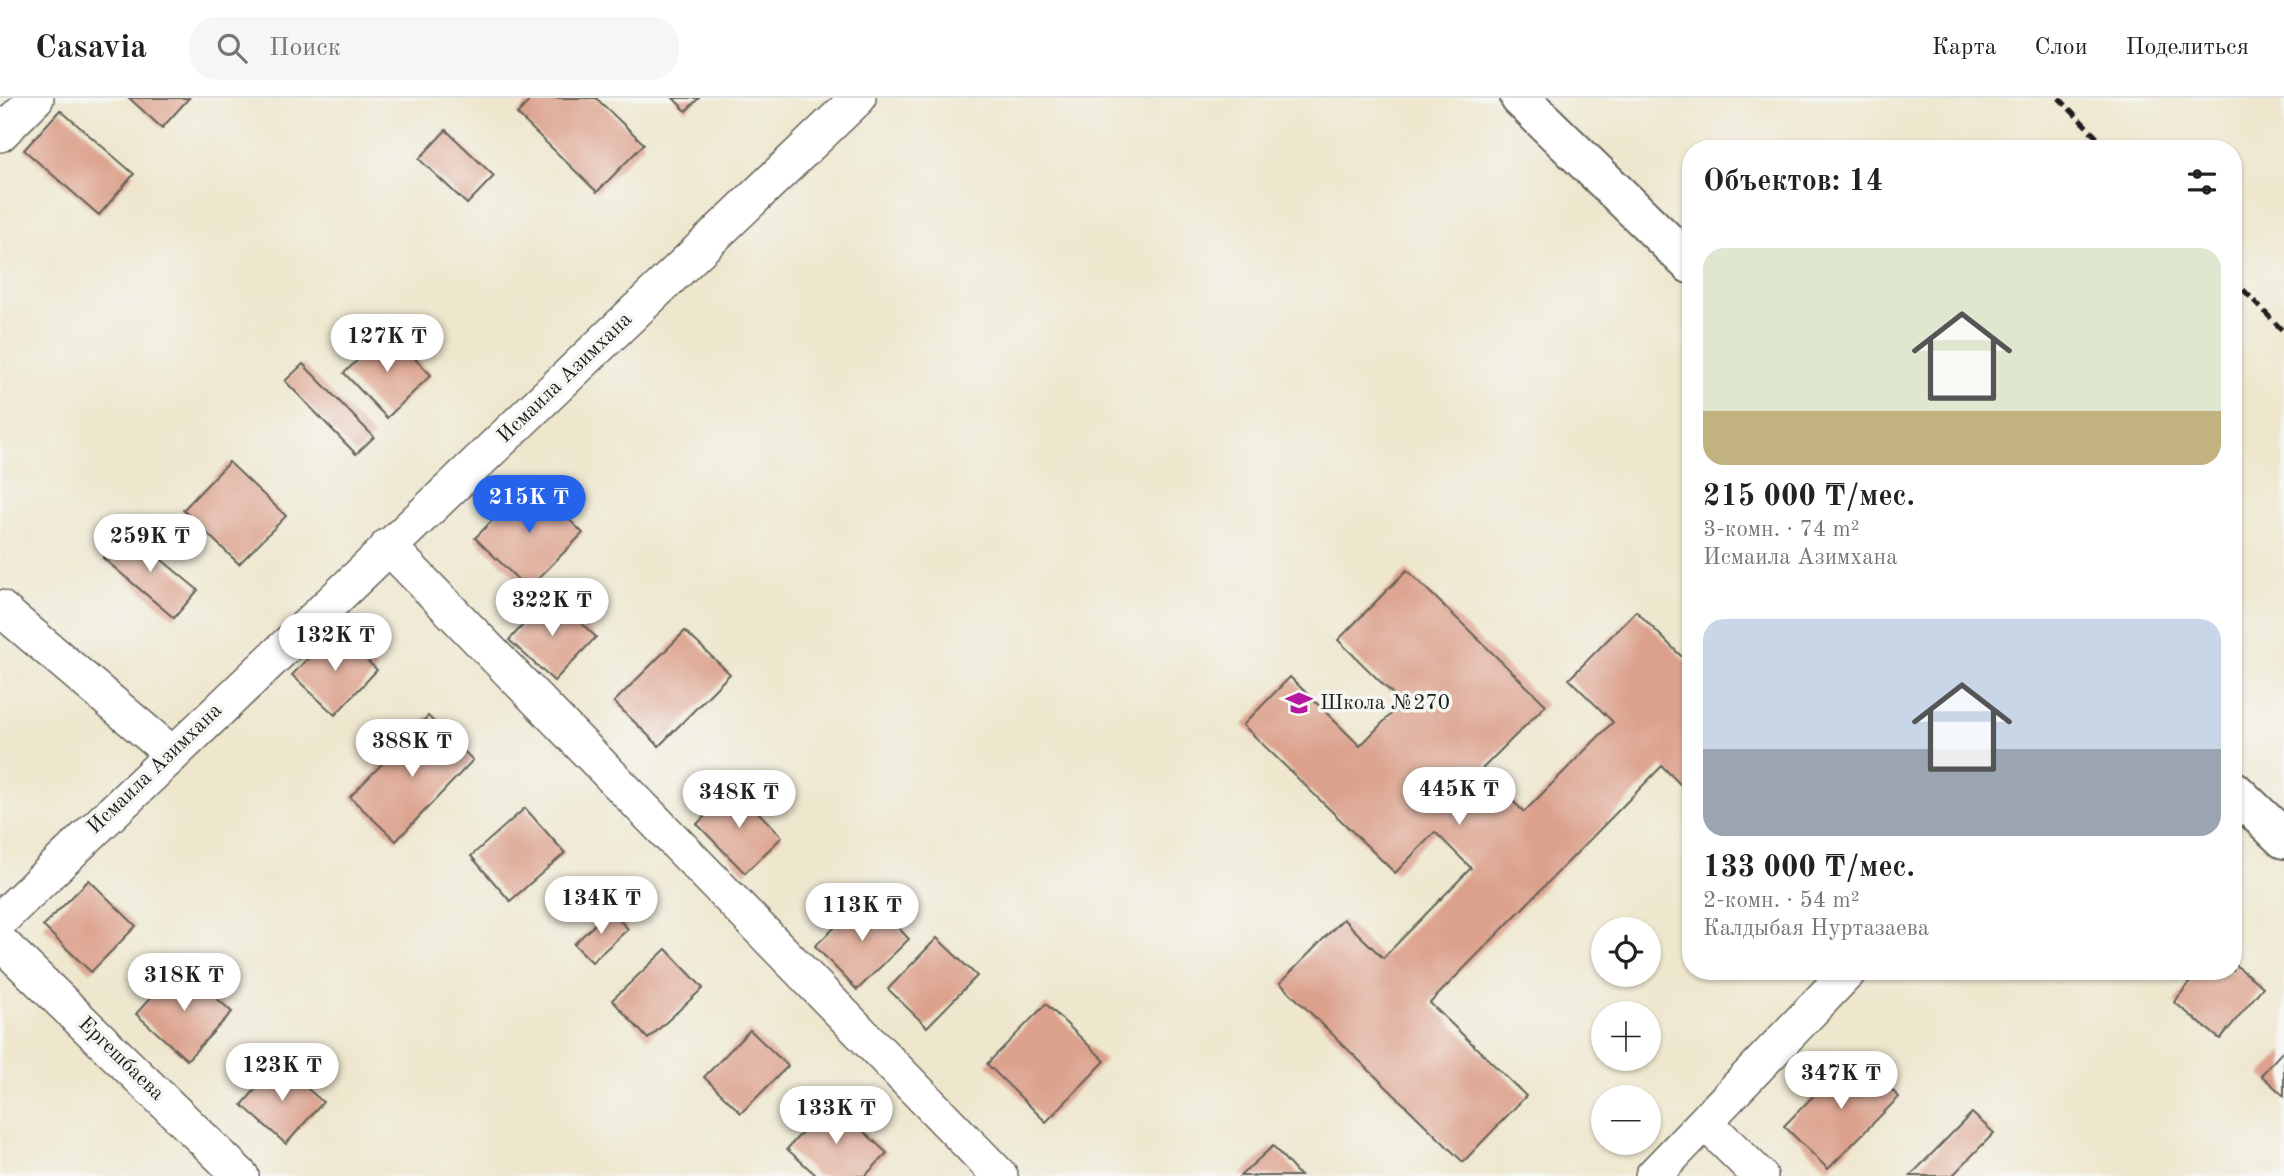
<!DOCTYPE html>
<html lang="ru">
<head>
<meta charset="utf-8">
<style>
	body { margin:0; font-family:"Old Standard TT",serif; background:#f6f6f6; color:#222; height:100vh; display:flex; flex-direction:column; font-size:26px; white-space:nowrap }
	* { box-sizing:border-box; margin:0 }
	p { font-size:23px; color:#767676 }
	.icon { flex:none; width:38px; height:38px; fill:none; stroke:currentColor; stroke-width:2; stroke-linecap:round; stroke-linejoin:round }
	.map { position:relative; flex:1; overflow:hidden }
	.drawer { position:absolute; left:1682px; top:42px; width:560px; height:840px; display:flex; flex-direction:column; background:#fff; border-radius:28px; box-shadow:0 2px 5px #0004 }
	.drawer>* { flex:none }
	.buttons { position:absolute; left:1591px; top:819px; display:grid; gap:14px }
	.buttons a { display:grid; place-items:center; width:70px; height:70px; border-radius:50%; background:#fff; box-shadow:0 2px 5px #0004; font-size:35px }
	.price { position:absolute; translate:-50% -60px; padding:0 16px; border-radius:24px; background:#fff; color:#222; font-size:23px; line-height:46px; filter:drop-shadow(0 2px 4px #0008) }
	.price::after { content:''; position:absolute; left:50%; top:42px; width:21px; height:16px; margin-left:-10px; background:inherit; clip-path:polygon(0 0,100% 0,50% 100%) }
	.price.current { background:#2563eb; color:#fff }
	ul { padding:0; list-style:none }
	li { display:grid; align-content:center; gap:14px; height:371px; padding:0 21px }
	li span { display:grid; place-items:center; height:217px; border-radius:21px; color:#555 }
	li>.icon { margin-inline-start:auto }
	span .icon { width:126px; height:126px; fill:#fffc; stroke-width:1 }
	li b { font-size:30px }
	h2 { display:flex; justify-content:space-between; align-items:center; height:84px; padding:0 21px; font-size:30px }
	header { display:flex; align-items:center; gap:42px; box-sizing:border-box; height:98px; padding:0 35px; background:#fff; border-bottom:2px solid #e0e0e0 }
	header strong { font-size:33px }
	nav { display:flex; gap:38px; margin-inline-start:auto; font-size:24px }
	.search { width:490px; height:63px; background:#f6f6f6; display:flex; align-items:center; gap:18px; box-sizing:border-box; padding:0 24px; border-radius:28px; color:#767676; font-size:26px }
	.map>svg:first-child { display:block }
	.building { fill:#dca18c }
	.lines { fill:none; stroke-linecap:round; stroke-linejoin:round }
	.minor-casing { stroke:#66635a; stroke-width:38 }
	.tertiary-casing { stroke:#66635a; stroke-width:42 }
	.minor { stroke:#fff; stroke-width:35 }
	.tertiary { stroke:#fff; stroke-width:38 }
	.rail { stroke:#1c1c1c; stroke-width:5; stroke-dasharray:10 5; stroke-linecap:butt }
	.labels { text-anchor:middle; dominant-baseline:central; stroke-width:7; stroke-linejoin:round; paint-order:stroke }
	.street-label { font-size:21px; fill:#1c1c1c; stroke:#f6f6f2 }
	.poi-label { font-size:21px; fill:#1c1c1c; stroke:#f6f6f2; text-anchor:start }
</style>
</head>
<body>
<header>
<strong>Casavia</strong>
<div class="search"><svg class="icon" aria-label="search" viewBox="0 0 24 24"><circle cx="10" cy="10" r="6"/><path d="M15 15l6 6"/></svg>Поиск</div>
<nav><a>Карта</a><a>Слои</a><a>Поделиться</a></nav>
</header>
<div class="map">
<svg width="2284" height="1078" viewBox="0 0 2284 1078">
	<rect width="100%" height="100%" fill="#f6f6f2"/>
	<filter id="ink" filterUnits="userSpaceOnUse"><feTurbulence type="fractalNoise" baseFrequency=".0143" numOctaves="2"/><feDisplacementMap in="SourceGraphic" scale="14" xChannelSelector="R" yChannelSelector="G"/><feConvolveMatrix kernelMatrix="1 2 1 2 8 2 1 2 1" color-interpolation-filters="sRGB"/></filter>
	<filter id="wash" filterUnits="userSpaceOnUse"><feTurbulence type="fractalNoise" baseFrequency=".00686" numOctaves="4" result="noise"/><feDisplacementMap in="SourceGraphic" scale="28" xChannelSelector="R" yChannelSelector="G"/><feGaussianBlur stdDeviation="1.57" result="paint"/><feColorMatrix in="noise" values="0 0 0 0 0 0 0 0 0 0 0 0 0 0 0 0 0 1.4 0 .05"/><feComposite in="paint" operator="in"/></filter>
	<g filter="url(#wash)">
		<rect width="100%" height="100%" fill="#eee7ce"/>
		<g id="blocks">
			<!-- building -->
			<g class="building">
				<polygon points="129,0 189,0 162,30"/>
				<polygon points="532,0 596,0 644,46 597,94 517,16"/>
				<polygon points="673,0 699,0 686,13"/>
				<polygon points="60,12 134,76 99,117 24,52"/>
				<polygon points="446,32 494,78 467,106 419,61"/>
				<polygon points="388,233 431,277 387,320 344,275"/>
				<polygon points="303,266 374,339 356,356 285,283"/>
				<polygon points="229,364 286,418 239,466 183,412"/>
				<polygon points="530,384 583,435 528,491 475,440"/>
				<polygon points="126,432 198,492 174,520 103,460"/>
				<polygon points="1407,472 1546,607 1481,672 1524,714 1613,624 1569,581 1636,513 1690,567 1690,696 1662,668 1430,905 1526,998 1463,1064 1280,885 1343,821 1383,860 1471,770 1435,734 1395,775 1243,627 1290,579 1360,648 1402,605 1338,542"/>
				<polygon points="551,497 596,539 554,583 509,542"/>
				<polygon points="335,532 377,572 335,617 292,577"/>
				<polygon points="685,533 730,576 659,648 614,604"/>
				<polygon points="428,618 473,662 396,743 350,699"/>
				<polygon points="734,689 782,739 745,775 697,726"/>
				<polygon points="525,710 565,755 510,803 471,758"/>
				<polygon points="89,782 136,828 91,874 43,828"/>
				<polygon points="868,798 909,841 857,892 815,848"/>
				<polygon points="610,812 628,831 592,864 574,846"/>
				<polygon points="937,840 977,878 927,929 888,891"/>
				<polygon points="666,851 703,890 648,941 612,902"/>
				<polygon points="2233,865 2263,889 2220,941 2174,904 2199,873 2233,873"/>
				<polygon points="180,867 232,914 187,962 136,916"/>
				<polygon points="1046,906 1105,963 1046,1024 987,966"/>
				<polygon points="750,932 788,968 741,1015 704,979"/>
				<polygon points="2284,952 2284,998 2261,977"/>
				<polygon points="1854,956 1899,999 1828,1071 1784,1028"/>
				<polygon points="278,965 323,1004 286,1046 242,1007"/>
				<polygon points="831,1003 887,1055 865,1078 817,1078 787,1051"/>
				<polygon points="1972,1015 1994,1035 1952,1078 1910,1078"/>
				<polygon points="1273,1048 1300,1078 1240,1078"/>
			</g>
		</g>
	</g>
	<g filter="url(#ink)">
		<use href="#blocks" fill-opacity="0" stroke="#66635a" stroke-width="2"/>
		<g class="lines">
			<!-- minor casing -->
			<g class="minor-casing">
				<g id="minor">
					<polyline points="0,36 36,0"/>
					<polyline points="388,448 1000,1078"/>
					<polyline points="0,510 171,655"/>
					<polyline points="0,822 858,0"/>
					<polyline points="0,844 241,1078"/>
					<polyline points="1706,1025 1760,1078"/>
					<polyline points="1653,1078 1849,873"/>
				</g>
			</g>
			<!-- tertiary casing -->
			<g class="tertiary-casing">
				<g id="tertiary">
					<polyline points="1520,0 1690,166"/>
					<polyline points="2233,692 2284,741"/>
				</g>
			</g>
			<!-- minor -->
			<use href="#minor" class="minor"/>
			<!-- tertiary -->
			<use href="#tertiary" class="tertiary"/>
			<!-- rail -->
			<g class="rail">
				<polyline points="2059,0 2108,51"/>
				<polyline points="2233,181 2284,234"/>
			</g>
		</g>
	</g>
	<!-- icons -->
	<defs>
		<g id="school-bare" transform="scale(2.1)"><path d="M0-5L7-2L0 1L-7-2ZM-4 1L0 2.5L4 1V4Q0 6-4 4Z" fill="#b5179e" stroke="#f6f6f2" stroke-width="2.5" paint-order="stroke"/></g>
	</defs>
	<g fill-rule="evenodd">
		<use href="#school-bare" x="1299" y="605"/>
	</g>
	<g class="labels">
		<!-- street labels -->
		<g class="street-label">
			<text transform="translate(565 280) rotate(-44)">Исмаила Азимхана</text>
			<text transform="translate(155 671) rotate(-44)">Исмаила Азимхана</text>
			<text transform="translate(121 961) rotate(44)">Ергешбаева</text>
		</g>
		<!-- poi labels -->
		<g class="poi-label">
			<text x="1320" y="605">Школа №270</text>
		</g>
	</g>
</svg>
<div class="buttons">
<a><svg class="icon" aria-label="locate" viewBox="0 0 24 24"><circle cx="12" cy="12" r="6"/><path d="M12 2v4M12 18v4M2 12h4M18 12h4"/></svg></a>
<a>+</a>
<a>−</a>
</div>
<b class="price" style="left:387px;top:276px">127K ₸</b>
<b class="price current" style="left:529px;top:437px">215K ₸</b>
<b class="price" style="left:150px;top:476px">259K ₸</b>
<b class="price" style="left:552px;top:540px">322K ₸</b>
<b class="price" style="left:335px;top:575px">132K ₸</b>
<b class="price" style="left:412px;top:681px">388K ₸</b>
<b class="price" style="left:1459px;top:729px">445K ₸</b>
<b class="price" style="left:739px;top:732px">348K ₸</b>
<b class="price" style="left:601px;top:838px">134K ₸</b>
<b class="price" style="left:862px;top:845px">113K ₸</b>
<b class="price" style="left:184px;top:915px">318K ₸</b>
<b class="price" style="left:282px;top:1005px">123K ₸</b>
<b class="price" style="left:1841px;top:1013px">347K ₸</b>
<b class="price" style="left:836px;top:1048px">133K ₸</b>
<section class="drawer">
<h2>Объектов: 14<svg class="icon" aria-label="filters" viewBox="0 0 24 24"><path d="M4 7h16M4 17h16"/><circle cx="9" cy="7" r="2"/><circle cx="15" cy="17" r="2"/></svg></h2>
<ul>
<li><span style="background:linear-gradient(#dfe7d0 75%,#c2b280 0)"><svg class="icon" aria-label="home" viewBox="0 0 24 24"><path d="M3 11l9-7 9 7M6 9v11h12V9"/></svg></span><div><b>215 000 ₸/мес.</b><p>3-комн. · 74 m²</p><p>Исмаила Азимхана</p></div></li>
<li><span style="background:linear-gradient(#c9d6e8 60%,#9aa5b1 0)"><svg class="icon" aria-label="home" viewBox="0 0 24 24"><path d="M3 11l9-7 9 7M6 9v11h12V9"/></svg></span><div><b>133 000 ₸/мес.</b><p>2-комн. · 54 m²</p><p>Калдыбая Нуртазаева</p></div></li>
</ul>
</section>
</div>
</body>
</html>
